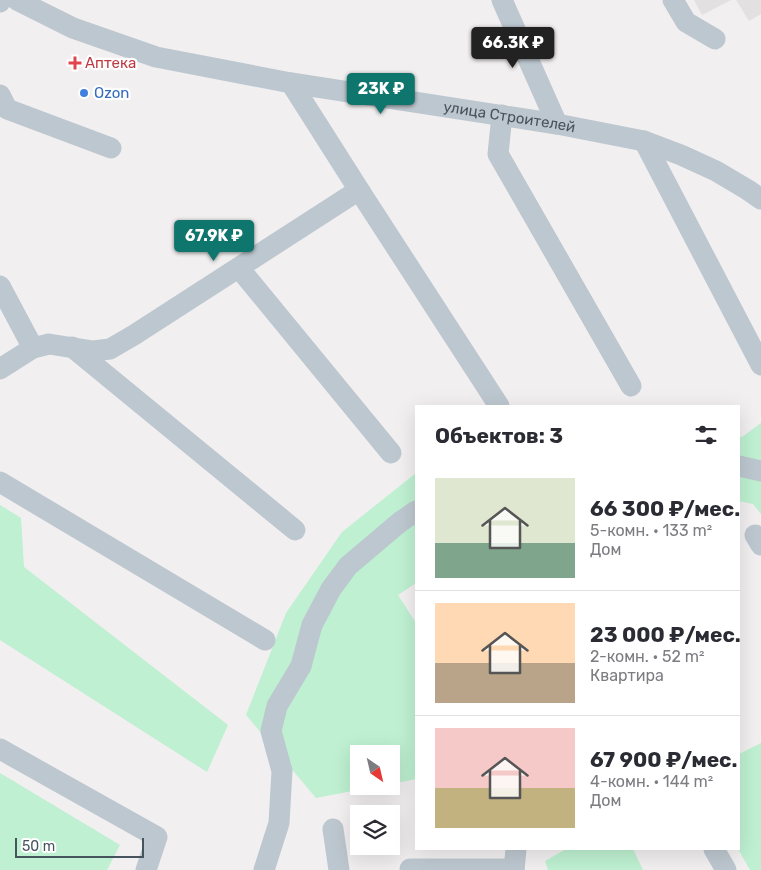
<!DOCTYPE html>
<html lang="ru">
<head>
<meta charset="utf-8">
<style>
	body { margin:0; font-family:Rubik,sans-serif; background:#f2f2f3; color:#2b2b33; height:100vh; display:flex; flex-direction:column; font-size:19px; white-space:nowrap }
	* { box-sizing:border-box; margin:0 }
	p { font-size:16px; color:#7c7c81 }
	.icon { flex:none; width:28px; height:28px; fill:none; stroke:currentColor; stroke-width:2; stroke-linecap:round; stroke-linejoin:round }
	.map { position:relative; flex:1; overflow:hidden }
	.sheet { position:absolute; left:415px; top:405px; width:325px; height:445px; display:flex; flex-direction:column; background:#fff; border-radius:0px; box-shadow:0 5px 20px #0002 }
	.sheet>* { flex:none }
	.needle { width:32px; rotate:146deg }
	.controls { position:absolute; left:350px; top:745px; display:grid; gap:10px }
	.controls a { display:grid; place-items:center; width:50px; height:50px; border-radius:0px; background:#fff; box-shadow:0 5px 20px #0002; font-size:25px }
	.scale { position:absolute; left:15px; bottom:12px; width:129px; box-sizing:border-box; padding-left:5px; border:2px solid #47535d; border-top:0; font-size:14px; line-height:18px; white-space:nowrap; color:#47535d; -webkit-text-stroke:4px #fff; paint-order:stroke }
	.price { position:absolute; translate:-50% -42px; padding:0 11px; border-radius:5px; background:#0f766e; color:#fff; font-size:16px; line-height:32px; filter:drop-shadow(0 1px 2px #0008) }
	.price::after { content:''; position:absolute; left:50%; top:30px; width:15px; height:11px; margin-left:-8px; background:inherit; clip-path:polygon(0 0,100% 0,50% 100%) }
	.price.active { background:#222; color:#fff }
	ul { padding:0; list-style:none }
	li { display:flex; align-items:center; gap:15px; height:125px; padding:0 20px }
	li+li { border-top:1px solid #e1e1e2 }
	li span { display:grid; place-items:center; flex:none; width:140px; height:100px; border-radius:0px; color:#555 }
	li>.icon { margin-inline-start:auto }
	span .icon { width:60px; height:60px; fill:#fffc; stroke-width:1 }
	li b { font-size:21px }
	h2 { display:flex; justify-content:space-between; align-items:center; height:60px; padding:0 20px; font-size:21px }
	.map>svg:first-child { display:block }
	.education { fill:#e3e0e2 }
	.green { fill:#bef0d1 }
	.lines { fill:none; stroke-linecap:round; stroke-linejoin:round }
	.minor { stroke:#bdc7cf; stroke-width:21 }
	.health-dot { fill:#e0444e; stroke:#fff; stroke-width:2 }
	.shop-dot { fill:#3f7fe0; stroke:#fff; stroke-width:2 }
	.labels { text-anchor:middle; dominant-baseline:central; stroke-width:4.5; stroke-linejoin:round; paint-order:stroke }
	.health-label { font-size:15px; fill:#be3a42; stroke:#fff; text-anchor:start }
	.shop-label { font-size:15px; fill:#366cbe; stroke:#fff; text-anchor:start }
	.street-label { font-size:15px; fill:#47535d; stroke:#fff }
</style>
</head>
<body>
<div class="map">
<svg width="761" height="870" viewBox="0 0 761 870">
	<rect width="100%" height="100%" fill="#f2eff0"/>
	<!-- education -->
	<g class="education">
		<polygon points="694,0 731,0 702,15"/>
		<polygon points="736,0 761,0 761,14 749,21"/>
	</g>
	<!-- green -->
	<g class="green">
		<polygon points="761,423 761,514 753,504 739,501 739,436 742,437"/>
		<polygon points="416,473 416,583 398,595 416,623 416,779 391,784 391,754 359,754 359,786 378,786 316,798 246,715 286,613 342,532"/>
		<polygon points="0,505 21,518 24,567 228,725 207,772 0,640"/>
		<polygon points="761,743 761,870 750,870 738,849 739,849 739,754"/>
		<polygon points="0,773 120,845 107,870 0,870"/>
		<polygon points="566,849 633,849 643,870 548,870 545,861"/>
	</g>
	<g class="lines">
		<!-- minor -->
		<g class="minor">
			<path id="s1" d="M 17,0 L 73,28 L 156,57 L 291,83 L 557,124 L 644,141 L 681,155 L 716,171 L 748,190 L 761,199"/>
			<polyline points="502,0 557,124"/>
			<polyline points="673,0 686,22 715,39"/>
			<polyline points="0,2 1,0"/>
			<polyline points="0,95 7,109 111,148"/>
			<polyline points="502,115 498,154 631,386"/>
			<polyline points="644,141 761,365"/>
			<polyline points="359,190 499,406"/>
			<polyline points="239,268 391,453"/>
			<polyline points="0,286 33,348"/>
			<polyline points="72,347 295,530"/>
			<polyline points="0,369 33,348 49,344 93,351 110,349 134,335 359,190 291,83"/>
			<polyline points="739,466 761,471"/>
			<polyline points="0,482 265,640"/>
			<polyline points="755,535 761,545"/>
			<polyline points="0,749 157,837 146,870"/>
			<polyline points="333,829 339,870"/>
			<polyline points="714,849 726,870"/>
			<polyline points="410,869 514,869"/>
			<polyline points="264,870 279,823 282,771 271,731 277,706 301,666 312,625 331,589 348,566 400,522 416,511"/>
			<polyline points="514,870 516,849"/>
		</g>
	</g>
	<!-- markers -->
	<path class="health-dot" d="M72.5 55.5h5v5h5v5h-5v5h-5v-5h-5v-5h5z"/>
	<circle class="shop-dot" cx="84" cy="93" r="5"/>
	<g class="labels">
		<!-- health labels -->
		<g class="health-label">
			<text x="85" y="63">Аптека</text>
		</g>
		<!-- shop labels -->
		<g class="shop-label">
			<text x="94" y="93">Ozon</text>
		</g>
		<!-- street labels -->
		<g class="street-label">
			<text stroke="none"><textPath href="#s1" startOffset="509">улица Строителей</textPath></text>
		</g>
	</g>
</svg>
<div class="controls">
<a><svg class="needle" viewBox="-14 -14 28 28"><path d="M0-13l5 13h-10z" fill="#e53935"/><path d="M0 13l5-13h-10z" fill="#7c7c81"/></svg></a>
<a><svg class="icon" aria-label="layers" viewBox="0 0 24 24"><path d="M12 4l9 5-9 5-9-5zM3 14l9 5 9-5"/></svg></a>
</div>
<div class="scale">50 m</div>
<b class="price active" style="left:513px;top:69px">66.3K ₽</b>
<b class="price" style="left:381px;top:115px">23K ₽</b>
<b class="price" style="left:214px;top:262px">67.9K ₽</b>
<section class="sheet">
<h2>Объектов: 3<svg class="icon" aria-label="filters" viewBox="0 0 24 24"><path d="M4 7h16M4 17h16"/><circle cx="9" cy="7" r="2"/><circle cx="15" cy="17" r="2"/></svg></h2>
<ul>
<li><span style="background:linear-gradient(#dfe7d0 65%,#7fa58c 0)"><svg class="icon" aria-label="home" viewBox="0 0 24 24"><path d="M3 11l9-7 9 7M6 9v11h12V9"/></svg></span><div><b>66 300 ₽/мес.</b><p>5-комн. · 133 m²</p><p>Дом</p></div></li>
<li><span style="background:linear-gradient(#ffd9b3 60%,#b9a48a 0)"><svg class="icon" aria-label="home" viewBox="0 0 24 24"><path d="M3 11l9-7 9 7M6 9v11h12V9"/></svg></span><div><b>23 000 ₽/мес.</b><p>2-комн. · 52 m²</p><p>Квартира</p></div></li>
<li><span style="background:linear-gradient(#f6c9c9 60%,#c2b280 0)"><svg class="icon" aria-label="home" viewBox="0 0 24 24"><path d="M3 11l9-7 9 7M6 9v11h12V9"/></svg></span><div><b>67 900 ₽/мес.</b><p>4-комн. · 144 m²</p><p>Дом</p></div></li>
</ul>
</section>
</div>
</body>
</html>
